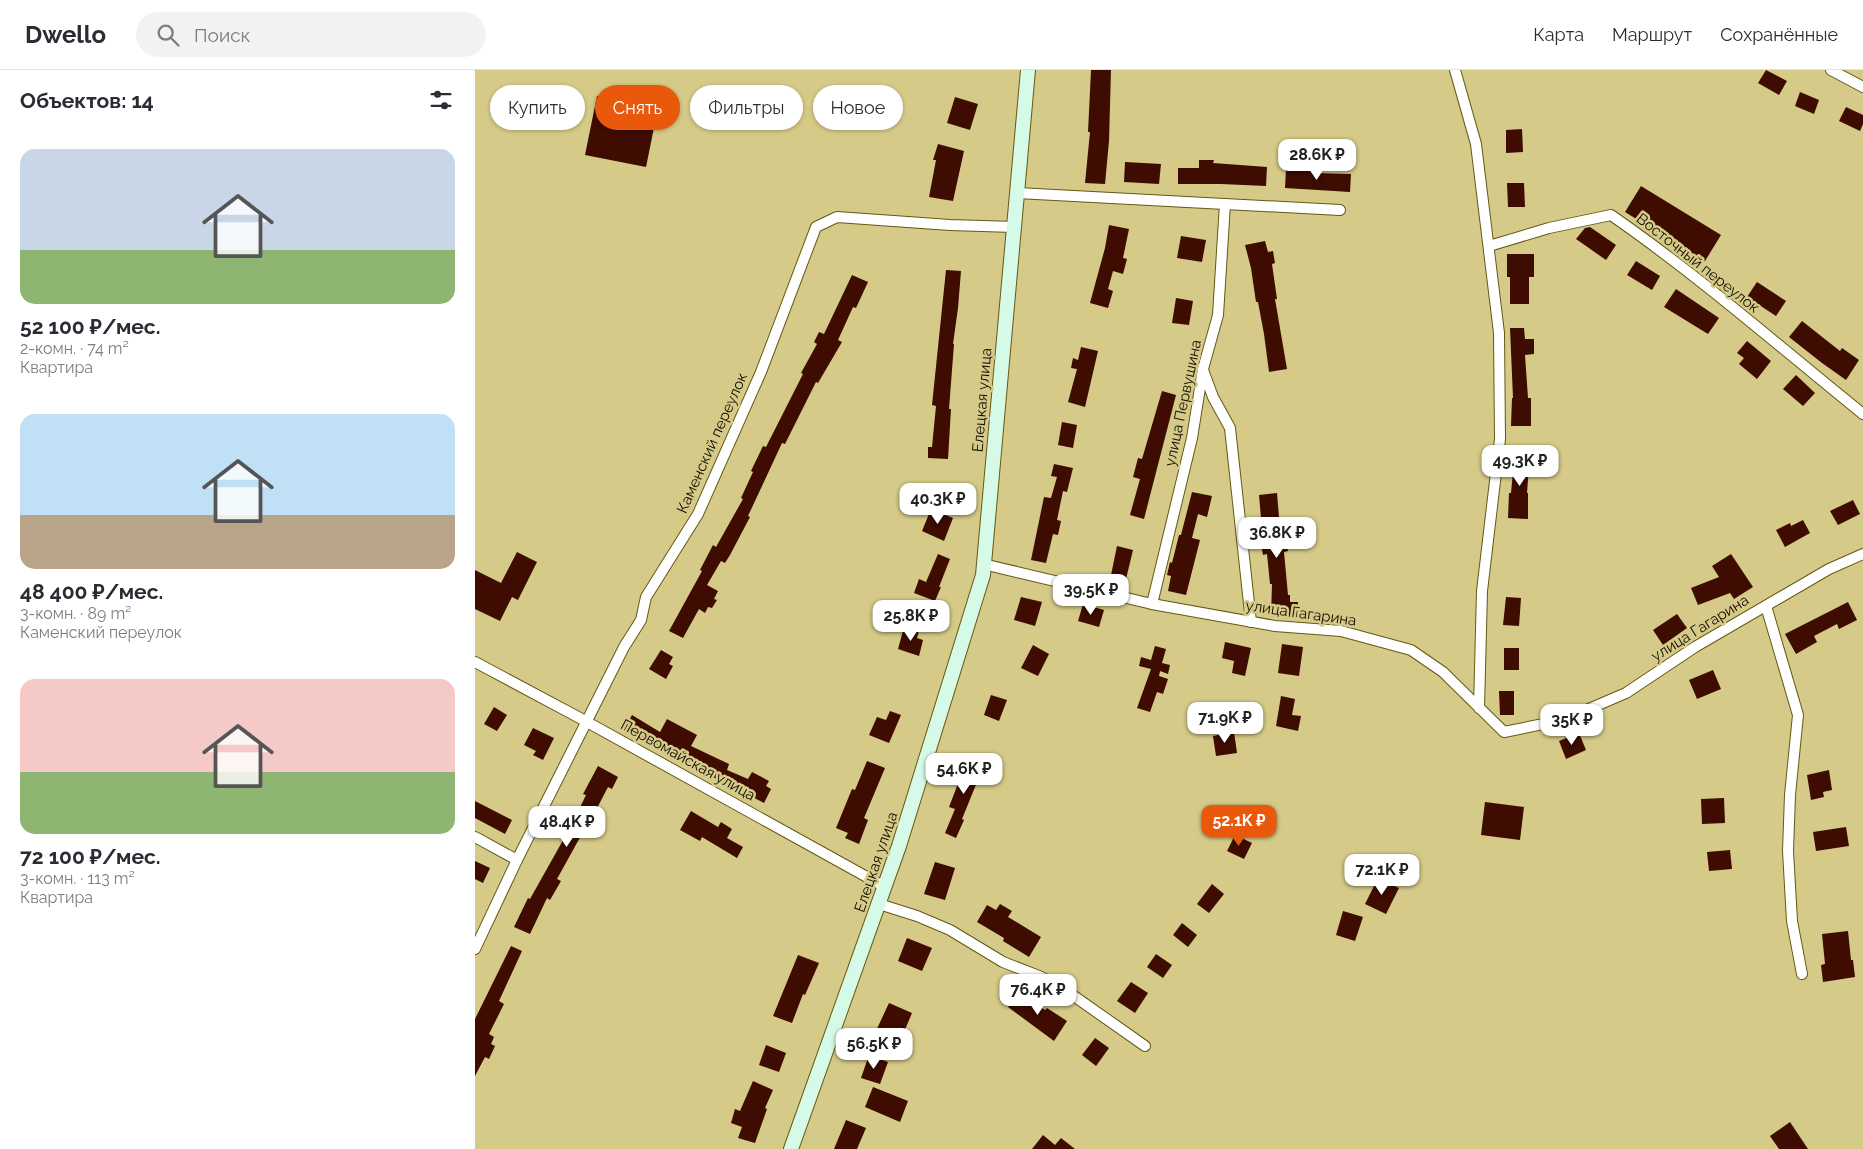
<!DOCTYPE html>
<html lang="ru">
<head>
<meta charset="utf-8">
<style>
	body { margin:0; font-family:Raleway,sans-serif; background:#f2f2f3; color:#2b2b33; height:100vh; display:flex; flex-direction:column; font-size:19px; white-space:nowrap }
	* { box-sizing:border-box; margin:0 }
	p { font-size:16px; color:#7c7c81 }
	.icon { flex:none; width:28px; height:28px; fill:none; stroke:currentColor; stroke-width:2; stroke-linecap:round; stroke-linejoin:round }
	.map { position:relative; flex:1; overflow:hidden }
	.drawer { display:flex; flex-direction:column; background:#fff; width:475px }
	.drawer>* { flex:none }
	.guide { position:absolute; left:15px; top:15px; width:475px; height:45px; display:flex; gap:10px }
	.price { position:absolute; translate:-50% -42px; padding:0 11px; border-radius:10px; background:#fff; color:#222; font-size:16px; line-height:32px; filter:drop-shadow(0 1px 2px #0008) }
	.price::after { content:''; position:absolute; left:50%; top:30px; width:15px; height:11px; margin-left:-8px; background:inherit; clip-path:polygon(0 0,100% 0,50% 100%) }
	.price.current { background:#ea580c; color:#fff }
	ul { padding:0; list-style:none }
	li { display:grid; align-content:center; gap:10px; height:265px; padding:0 20px }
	li span { display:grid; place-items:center; height:155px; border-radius:15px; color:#555 }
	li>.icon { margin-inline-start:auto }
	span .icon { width:90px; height:90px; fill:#fffc; stroke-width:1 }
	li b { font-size:21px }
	h2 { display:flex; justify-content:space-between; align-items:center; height:60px; padding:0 20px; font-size:21px }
	.chip { padding:0 18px; border-radius:22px; background:#fff; box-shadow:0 1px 4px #0004; font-size:18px; line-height:45px }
	.chip.current { background:#ea580c; color:#fff }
	header { display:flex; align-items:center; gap:30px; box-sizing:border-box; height:70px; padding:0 25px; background:#fff; border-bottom:1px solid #e1e1e2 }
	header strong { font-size:24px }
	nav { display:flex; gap:28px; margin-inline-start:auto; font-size:18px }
	.search { width:350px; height:45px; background:#f2f2f3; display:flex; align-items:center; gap:12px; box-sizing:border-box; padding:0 18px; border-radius:28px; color:#7c7c81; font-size:19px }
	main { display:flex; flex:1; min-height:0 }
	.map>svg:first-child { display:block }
	.building { fill:#3e0c00 }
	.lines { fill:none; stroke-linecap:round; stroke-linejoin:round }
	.street-casing { stroke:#645913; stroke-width:12 }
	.secondary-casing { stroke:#645913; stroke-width:16 }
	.street { stroke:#fff; stroke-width:10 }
	.secondary { stroke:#d6fae8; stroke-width:14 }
	.labels { text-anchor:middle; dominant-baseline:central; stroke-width:5; stroke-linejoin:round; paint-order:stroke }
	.street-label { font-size:15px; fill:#110c00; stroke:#d5ca87 }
</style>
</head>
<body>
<header>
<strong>Dwello</strong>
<div class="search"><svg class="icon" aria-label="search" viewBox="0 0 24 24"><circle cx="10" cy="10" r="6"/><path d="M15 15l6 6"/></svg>Поиск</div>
<nav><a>Карта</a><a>Маршрут</a><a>Сохранённые</a></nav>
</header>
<main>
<section class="drawer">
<h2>Объектов: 14<svg class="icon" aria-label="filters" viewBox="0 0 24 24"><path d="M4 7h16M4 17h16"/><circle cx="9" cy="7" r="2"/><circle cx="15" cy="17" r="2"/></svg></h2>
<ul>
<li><span style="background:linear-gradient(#c9d6e8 65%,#8fb573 0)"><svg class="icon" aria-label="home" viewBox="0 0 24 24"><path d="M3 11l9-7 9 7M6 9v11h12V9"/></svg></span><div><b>52 100 ₽/мес.</b><p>2-комн. · 74 m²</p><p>Квартира</p></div></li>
<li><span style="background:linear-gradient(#bfe0f5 65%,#b9a48a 0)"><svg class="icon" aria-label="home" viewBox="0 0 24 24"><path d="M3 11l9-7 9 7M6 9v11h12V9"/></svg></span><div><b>48 400 ₽/мес.</b><p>3-комн. · 89 m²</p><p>Каменский переулок</p></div></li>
<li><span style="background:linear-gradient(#f6c9c9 60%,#8fb573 0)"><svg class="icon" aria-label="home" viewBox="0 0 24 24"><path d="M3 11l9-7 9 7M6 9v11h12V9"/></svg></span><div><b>72 100 ₽/мес.</b><p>3-комн. · 113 m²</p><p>Квартира</p></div></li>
</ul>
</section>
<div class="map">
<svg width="1388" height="1079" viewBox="0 0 1388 1079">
	<rect width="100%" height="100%" fill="#d5ca87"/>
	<!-- building -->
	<g class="building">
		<polygon points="616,0 636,0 634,71 630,114 610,113 615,62 613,62"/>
		<polygon points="1291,0 1312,11 1304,25 1283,13"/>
		<polygon points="1325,22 1344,30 1339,44 1320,36"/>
		<polygon points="122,26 183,38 171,97 110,85"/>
		<polygon points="480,27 503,34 495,60 472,53"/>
		<polygon points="1371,37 1388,45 1388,54 1385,61 1364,51"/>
		<polygon points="1047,59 1048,82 1031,83 1031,60"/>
		<polygon points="463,74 489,81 478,131 454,127 461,90 458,90"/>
		<polygon points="724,90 739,90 738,93 792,97 791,116 746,114 703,114 703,98 724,98"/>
		<polygon points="650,92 686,94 684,114 649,112"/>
		<polygon points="811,99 839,100 839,103 876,104 875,122 810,118"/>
		<polygon points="1032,113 1049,113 1050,137 1033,137"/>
		<polygon points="1166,116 1246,165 1230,191 1150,142"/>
		<polygon points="634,155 654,159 648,188 652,189 648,204 638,201 633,219 638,221 633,238 615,233 630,178"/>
		<polygon points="1115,157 1141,175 1131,190 1101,169 1110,158"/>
		<polygon points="706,166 731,170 727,192 702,188"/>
		<polygon points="790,171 793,182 798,181 800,193 797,194 802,229 800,229 812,299 794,302 789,264 783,232 781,232 776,198 770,175"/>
		<polygon points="1032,184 1059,184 1059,207 1054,207 1054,234 1035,234 1035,207 1032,207"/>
		<polygon points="1161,191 1185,206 1177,220 1152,205"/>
		<polygon points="471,200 486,201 483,238 478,274 479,274 474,339 476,339 473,389 453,388 453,377 457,377 461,336 457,335"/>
		<polygon points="377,205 393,212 381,238 378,237 363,270 367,272 343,313 341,312 310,374 307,373 273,446 275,447 255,485 250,493 246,491 232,515 243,521 239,529 242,530 237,538 233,537 230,543 224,539 208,568 194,561 227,501 225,500 238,475 241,477 268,429 266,428 278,402 276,401 288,376 291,377 328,304 326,303 342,274 339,272 344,262 349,264"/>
		<polygon points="1282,212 1311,231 1301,246 1272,227"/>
		<polygon points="1201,219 1244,248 1233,264 1189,237"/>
		<polygon points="701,228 718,231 714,255 697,253"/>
		<polygon points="1327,251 1365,281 1367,278 1384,290 1371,310 1347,293 1314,267"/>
		<polygon points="1035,258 1049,258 1050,269 1059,269 1059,284 1050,285 1053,328 1056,328 1056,356 1036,356 1037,328 1038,328"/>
		<polygon points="1272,271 1296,291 1282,309 1264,294 1269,288 1262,283"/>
		<polygon points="606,277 623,281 610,337 593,332 602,299 596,298 598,288 603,290"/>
		<polygon points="1321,305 1340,323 1328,336 1308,319"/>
		<polygon points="687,321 701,325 669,449 655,445 665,409 658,407 663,388 667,389"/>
		<polygon points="587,352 602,355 598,378 583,375"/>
		<polygon points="1040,380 1055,382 1052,423 1053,423 1053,449 1033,448 1034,423 1036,423"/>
		<polygon points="579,394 598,398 592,422 588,421 582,450 586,451 583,465 578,464 571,493 556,490 569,427 576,428 582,407 576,406"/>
		<polygon points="717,422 737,426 732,447 723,444 717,468 725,470 711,525 693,521 696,506 692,505 695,492 697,493 704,465 706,465"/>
		<polygon points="802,423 805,459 809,459 813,481 809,482 813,525 815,525 815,532 823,532 822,547 796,546 797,514 795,514 792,484 788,485 785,468 798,466 795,448 786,448 784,425"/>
		<polygon points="1378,430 1385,444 1363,455 1355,441"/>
		<polygon points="456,439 478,448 469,471 447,461"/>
		<polygon points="1328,450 1335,463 1310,477 1301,460 1315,453 1316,456"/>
		<polygon points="642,476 658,480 651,509 636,505"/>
		<polygon points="42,482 62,492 43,530 37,527 25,551 0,539 0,500 26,513"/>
		<polygon points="463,484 475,489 464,517 466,517 460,531 439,523 444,509 451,512"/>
		<polygon points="1256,484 1278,517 1259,529 1255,523 1223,535 1216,518 1244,507 1237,496"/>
		<polygon points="546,527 567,532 560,556 539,550"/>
		<polygon points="1031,527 1046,528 1044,556 1028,555"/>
		<polygon points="1373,532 1382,550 1364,559 1362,554 1339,566 1342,572 1321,584 1310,564"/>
		<polygon points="608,534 629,540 624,557 603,551"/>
		<polygon points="1202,544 1212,558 1188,575 1178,560"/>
		<polygon points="429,557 444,561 442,568 448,570 444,586 423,579"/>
		<polygon points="750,572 776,578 770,606 757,603 759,591 747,588"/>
		<polygon points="807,574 828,577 824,606 803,603"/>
		<polygon points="558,575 574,584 563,606 546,598"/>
		<polygon points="680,576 691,579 687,593 695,595 693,604 685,601 684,606 693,609 688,624 682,622 675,642 662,638 676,599 664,596 666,587 676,590"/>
		<rect x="1029" y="578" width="15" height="22"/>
		<polygon points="186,580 198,587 194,594 198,596 191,609 174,599"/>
		<polygon points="1238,600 1246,619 1222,629 1214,610"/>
		<polygon points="1024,621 1039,621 1039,645 1025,645"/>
		<polygon points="516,625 532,630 524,651 509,645"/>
		<polygon points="806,626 820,629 817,645 826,646 823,661 801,656"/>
		<polygon points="19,637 32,645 22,661 9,654"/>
		<polygon points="415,641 426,645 414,673 394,665 402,647 411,650"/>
		<polygon points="157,645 185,662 192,649 222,665 216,676 254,694 252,700 273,709 277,702 294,711 291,716 296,719 289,733 266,721 267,720 226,702 227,699 171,669 169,672 149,660"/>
		<polygon points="58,658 79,668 68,690 58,685 61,681 49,675"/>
		<polygon points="759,662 762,683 741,686 738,666"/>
		<polygon points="1104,663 1111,680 1091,689 1084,671"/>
		<polygon points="493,688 509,695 487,749 489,750 481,768 470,763 480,739 474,737"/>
		<polygon points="392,691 410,698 389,748 393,750 384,774 370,768 373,763 361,758 377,719 380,720"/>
		<polygon points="123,696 143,707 137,719 133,717 119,744 126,747 116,766 108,762 82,809 86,811 75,830 72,828 55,864 39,857 53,828 55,829 96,756 111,725 108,724"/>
		<polygon points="1354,700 1357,720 1348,722 1349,727 1336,730 1332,705"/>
		<polygon points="1249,728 1250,753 1227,754 1226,729"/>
		<polygon points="0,731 37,750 30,764 0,748"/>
		<polygon points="1010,732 1049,737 1045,770 1006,765"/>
		<polygon points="216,741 243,757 246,752 257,759 252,768 268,777 262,788 227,767 225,771 205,760"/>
		<polygon points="1371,757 1374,776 1341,781 1338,762"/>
		<polygon points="760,765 777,773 769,789 752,781"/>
		<polygon points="1255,780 1257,799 1234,801 1232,782"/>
		<polygon points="0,791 15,798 8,813 0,809"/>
		<polygon points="460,792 480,798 470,830 449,824"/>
		<polygon points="903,808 924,818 911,844 890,834"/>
		<polygon points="737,814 749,824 734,843 722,834"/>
		<polygon points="525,834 537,841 533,847 566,867 554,887 528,871 529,868 502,852 512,835 521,840"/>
		<polygon points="868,841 888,847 880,871 861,865"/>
		<polygon points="707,853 722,865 713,877 698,865"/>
		<polygon points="1373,861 1376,890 1378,890 1380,907 1348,912 1346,895 1350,894 1347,864"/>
		<polygon points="432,868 457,878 447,901 423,891"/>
		<polygon points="36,876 47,881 24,931 29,934 14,964 19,967 16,974 20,976 14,989 10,987 0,1006 0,949"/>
		<polygon points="681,884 697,895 688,908 672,897"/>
		<polygon points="323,885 344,893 330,925 328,924 317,953 298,946"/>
		<polygon points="656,912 673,923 660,943 642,931"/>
		<polygon points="544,922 570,940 572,938 592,951 579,971 533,937"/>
		<polygon points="414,933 437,943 424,974 400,963"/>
		<polygon points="620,968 634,978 621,996 607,985"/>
		<polygon points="291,975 311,983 304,1002 284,995"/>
		<polygon points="394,985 413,992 405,1014 386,1008"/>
		<polygon points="278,1011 298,1020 290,1038 292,1039 280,1073 263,1068 267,1057 256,1053 260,1039 265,1041"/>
		<polygon points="398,1017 433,1031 425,1052 390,1037"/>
		<polygon points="371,1050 391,1058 382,1079 359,1079"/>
		<polygon points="1315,1052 1333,1079 1304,1079 1295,1066"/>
		<polygon points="568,1065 580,1075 586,1068 600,1079 557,1079"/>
	</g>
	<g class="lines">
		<!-- street casing -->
		<g class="street-casing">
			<g id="street">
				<polyline points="980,0 1001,74 1024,263 1025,369 1007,521 1004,638"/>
				<polyline points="1356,0 1388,17"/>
				<polyline points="542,123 865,140"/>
				<path d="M 1014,176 L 1074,158 L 1136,145 C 1224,206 1305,277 1388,344"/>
				<polyline points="728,300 738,327 755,358 776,552"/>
				<polyline points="508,494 677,534 800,556 866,561 936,580 968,602 1029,662 1088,650 1151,623 1220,577 1354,499 1388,484"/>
				<polyline points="677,534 717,368 728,299 743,245 750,134"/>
				<polyline points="1291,536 1323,645 1315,725 1313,781 1317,851 1327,904"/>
				<polyline points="0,592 103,647 410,817"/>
				<polyline points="0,767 42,790"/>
				<polyline points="404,834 442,846 475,860 528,892 564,906 586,917 670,976"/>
				<polyline points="0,879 42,790 149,577 166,550 171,527 223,444 286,302 341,157 362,147 475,155 539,157"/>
			</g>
		</g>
		<!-- secondary casing -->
		<g class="secondary-casing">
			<polyline id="secondary" points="316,1079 424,776 508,505 553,0"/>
		</g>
		<!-- street -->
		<use href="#street" class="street"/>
		<!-- secondary -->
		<use href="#secondary" class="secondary"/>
	</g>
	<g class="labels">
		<!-- street labels -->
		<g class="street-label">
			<text transform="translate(1223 193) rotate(38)">Восточный переулок</text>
			<text transform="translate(507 330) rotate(-85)">Елецкая улица</text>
			<text transform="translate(708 333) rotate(-78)">улица Первушина</text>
			<text transform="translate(237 373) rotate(-66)">Каменский переулок</text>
			<text transform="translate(826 543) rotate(8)">улица Гагарина</text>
			<text transform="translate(1225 558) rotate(-32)">улица Гагарина</text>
			<text transform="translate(213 690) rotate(29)">Первомайская улица</text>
			<text transform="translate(401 792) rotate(-71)">Елецкая улица</text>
		</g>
	</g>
</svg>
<b class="price" style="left:842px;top:111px">28.6K ₽</b>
<b class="price" style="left:1045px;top:417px">49.3K ₽</b>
<b class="price" style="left:463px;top:455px">40.3K ₽</b>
<b class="price" style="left:802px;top:489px">36.8K ₽</b>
<b class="price" style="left:616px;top:546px">39.5K ₽</b>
<b class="price" style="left:436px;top:572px">25.8K ₽</b>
<b class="price" style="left:750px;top:674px">71.9K ₽</b>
<b class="price" style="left:1097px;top:676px">35K ₽</b>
<b class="price" style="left:489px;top:725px">54.6K ₽</b>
<b class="price current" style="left:764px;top:777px">52.1K ₽</b>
<b class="price" style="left:92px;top:778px">48.4K ₽</b>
<b class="price" style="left:907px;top:826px">72.1K ₽</b>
<b class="price" style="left:563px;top:946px">76.4K ₽</b>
<b class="price" style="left:399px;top:1000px">56.5K ₽</b>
<div class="guide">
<a class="chip">Купить</a>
<a class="chip current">Снять</a>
<a class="chip">Фильтры</a>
<a class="chip">Новое</a>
</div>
</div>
</main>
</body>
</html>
